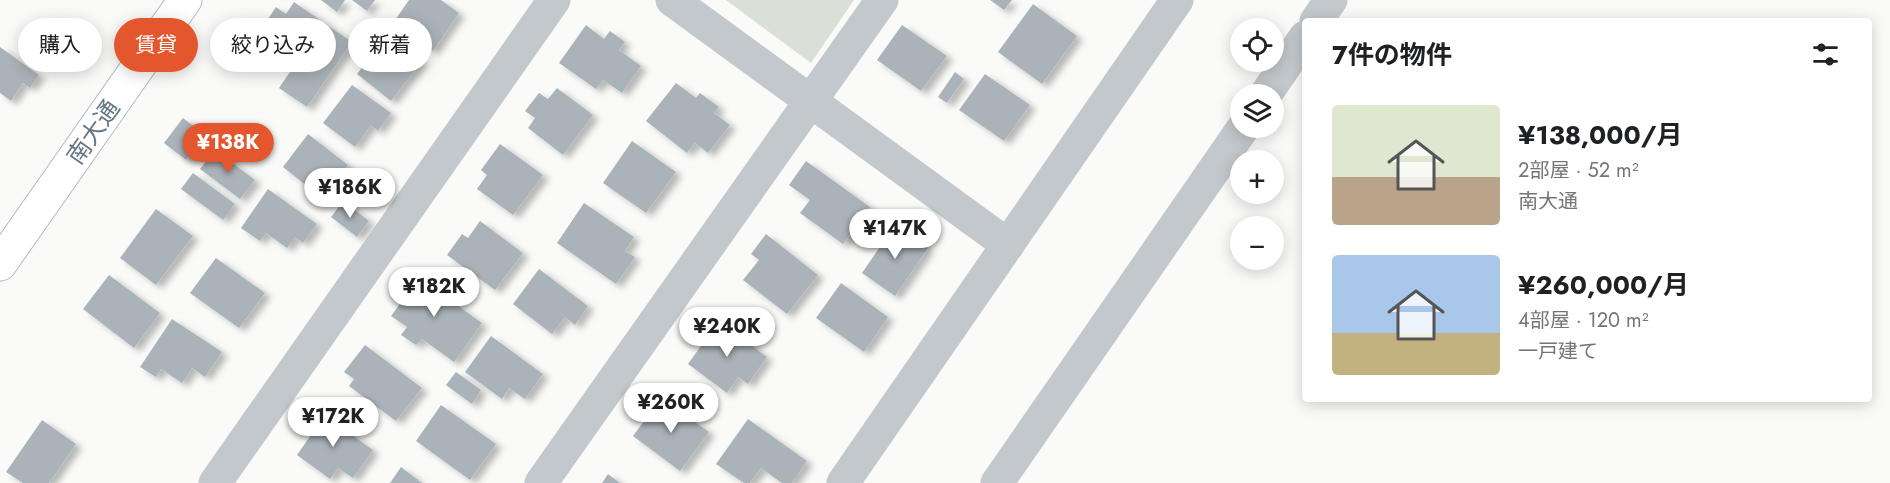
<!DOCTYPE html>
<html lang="ja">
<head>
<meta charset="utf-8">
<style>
	body { margin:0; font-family:Jost,"Noto Sans JP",sans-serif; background:#f6f6f6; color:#202124; height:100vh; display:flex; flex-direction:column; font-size:22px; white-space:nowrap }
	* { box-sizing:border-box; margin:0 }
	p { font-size:20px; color:#757577 }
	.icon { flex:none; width:33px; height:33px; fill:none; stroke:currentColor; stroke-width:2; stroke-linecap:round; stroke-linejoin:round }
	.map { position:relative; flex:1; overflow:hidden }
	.drawer { position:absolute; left:1302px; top:18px; width:570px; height:384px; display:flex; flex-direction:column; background:#fff; border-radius:6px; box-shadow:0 3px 15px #0003 }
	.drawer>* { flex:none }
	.banner { position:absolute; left:18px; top:18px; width:570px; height:54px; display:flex; gap:12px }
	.controls { position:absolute; left:1230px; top:18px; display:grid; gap:12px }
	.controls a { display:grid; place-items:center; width:54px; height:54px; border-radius:50%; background:#fff; box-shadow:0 3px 15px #0003; font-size:30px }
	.price { position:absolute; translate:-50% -51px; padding:0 14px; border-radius:21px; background:#fff; color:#222; font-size:20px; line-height:39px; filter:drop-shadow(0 2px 3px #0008) }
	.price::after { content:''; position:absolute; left:50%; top:36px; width:18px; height:14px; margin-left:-9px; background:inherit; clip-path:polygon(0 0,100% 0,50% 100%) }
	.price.current { background:#e4572e; color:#fff }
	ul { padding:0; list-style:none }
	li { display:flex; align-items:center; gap:18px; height:150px; padding:0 30px }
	li span { display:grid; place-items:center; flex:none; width:168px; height:120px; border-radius:6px; color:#555 }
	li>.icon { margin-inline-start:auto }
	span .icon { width:72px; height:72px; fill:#fffc; stroke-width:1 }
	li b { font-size:26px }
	h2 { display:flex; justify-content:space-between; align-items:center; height:72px; padding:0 30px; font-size:26px }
	.chip { padding:0 21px; border-radius:27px; background:#fff; box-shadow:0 3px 15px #0003; font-size:21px; line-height:54px }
	.chip.current { background:#e4572e; color:#fff }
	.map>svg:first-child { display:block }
	.green { fill:#dadfd7 }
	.building { fill:#aab3b9; filter:url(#shadow) }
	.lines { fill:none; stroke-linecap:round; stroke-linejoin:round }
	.secondary-casing { stroke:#b3babf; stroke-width:35 }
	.street { stroke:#c3c8cc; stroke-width:33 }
	.secondary { stroke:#fff; stroke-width:33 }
	.labels { text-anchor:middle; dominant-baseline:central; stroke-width:6; stroke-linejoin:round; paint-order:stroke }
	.street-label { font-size:24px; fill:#657683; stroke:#fff }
</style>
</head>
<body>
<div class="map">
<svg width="1890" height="483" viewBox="0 0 1890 483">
	<defs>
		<filter id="shadow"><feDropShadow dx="6" dy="4" stdDeviation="3" flood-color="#0004"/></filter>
	</defs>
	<rect width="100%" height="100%" fill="#fafaf8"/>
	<!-- green -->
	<polygon class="green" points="726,0 854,0 811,63"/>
	<!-- building -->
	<g class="building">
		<polygon points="321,0 345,0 337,12"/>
		<polygon points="352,0 375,0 367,11"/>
		<polygon points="409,0 441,0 459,13 433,51 393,23"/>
		<polygon points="990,0 1012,0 1004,10"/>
		<polygon points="294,2 352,42 307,107 279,88 292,69 262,48 278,25 268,19 276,7 286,14"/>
		<polygon points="1033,4 1077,36 1042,84 998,52"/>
		<polygon points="586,25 604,39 610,31 625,42 619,50 641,66 622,93 603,80 596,89 559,63"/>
		<polygon points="902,25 947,56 921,91 877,60"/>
		<polygon points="387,34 422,61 391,101 357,74"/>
		<polygon points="0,47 39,75 30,88 23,83 11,101 0,93"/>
		<polygon points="955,72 964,79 947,103 938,97"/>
		<polygon points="985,74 1030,105 1004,141 959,110"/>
		<polygon points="676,83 696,98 700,93 719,107 714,113 730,125 708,153 695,143 687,153 646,121"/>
		<polygon points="352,85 391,113 378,131 371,125 355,147 323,123"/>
		<polygon points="557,88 593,115 563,155 528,128 535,118 525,111 539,93 548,99"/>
		<polygon points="183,118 205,135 186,160 164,143"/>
		<polygon points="308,134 348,165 322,198 283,167"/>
		<polygon points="632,141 676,172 646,213 603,183"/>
		<polygon points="500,144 543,175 513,215 477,189 487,175 481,170"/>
		<polygon points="215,150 255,180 240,199 200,169"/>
		<polygon points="806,161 870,207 843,244 800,213 810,200 789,185"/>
		<polygon points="193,173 235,204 223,220 181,189"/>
		<polygon points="268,189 317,224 303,243 295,237 287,248 266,233 260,241 241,228"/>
		<polygon points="343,201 369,221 357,237 331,217"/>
		<polygon points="584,203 634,237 625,251 635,257 616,284 557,243"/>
		<polygon points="156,209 193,236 156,285 120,258"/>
		<polygon points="480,221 523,253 495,290 447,255 462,234 468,238"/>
		<polygon points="895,225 928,248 895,296 862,273"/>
		<polygon points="766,234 818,275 787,314 743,280 759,260 751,254"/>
		<polygon points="216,258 265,293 239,328 190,293"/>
		<polygon points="539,269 588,306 575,325 565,317 552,334 513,304"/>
		<polygon points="409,271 482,323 454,362 422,339 416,345 401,335 407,327 391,316 405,297 395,290"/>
		<polygon points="109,275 160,313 134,348 83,309"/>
		<polygon points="841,283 888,317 864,352 816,318"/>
		<polygon points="172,319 222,352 205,377 192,368 182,383 161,369 156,377 140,367"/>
		<polygon points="719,321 767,357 748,384 738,377 727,393 688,364"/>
		<polygon points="491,336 543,374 525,399 509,388 502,399 465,372"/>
		<polygon points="365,345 422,388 396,421 349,386 354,379 344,372"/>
		<polygon points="456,372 481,390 472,404 446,385"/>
		<polygon points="661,398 709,432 680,471 633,436"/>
		<polygon points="441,405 496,444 470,480 416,441"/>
		<polygon points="318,411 373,450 353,478 338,468 330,479 297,455 311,435 305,431"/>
		<polygon points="748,419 807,461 792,483 782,483 761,468 750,483 744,483 716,464"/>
		<polygon points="42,420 76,444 49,483 23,483 6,472"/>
		<polygon points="401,467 422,483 390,483"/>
		<polygon points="608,474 620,483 602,483"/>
	</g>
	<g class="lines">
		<!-- secondary casing -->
		<g class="secondary-casing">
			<polyline id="secondary" points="0,264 185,0"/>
		</g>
		<!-- street -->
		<g class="street">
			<polyline points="672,0 1008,245"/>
			<polyline points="1316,21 1331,0"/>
			<polyline points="1266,94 1305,37"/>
			<polyline points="215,483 554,0"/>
			<polyline points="541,483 882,0"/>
			<polyline points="843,483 1177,0"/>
			<polyline points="997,483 1243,128"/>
		</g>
		<!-- secondary -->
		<use href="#secondary" class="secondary"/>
	</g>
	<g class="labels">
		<!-- street labels -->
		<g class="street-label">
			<text transform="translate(93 132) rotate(-55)">南大通</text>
		</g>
	</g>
</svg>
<div class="controls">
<a><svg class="icon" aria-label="locate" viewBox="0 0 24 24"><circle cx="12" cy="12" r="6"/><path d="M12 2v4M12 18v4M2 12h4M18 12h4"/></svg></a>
<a><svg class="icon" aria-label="layers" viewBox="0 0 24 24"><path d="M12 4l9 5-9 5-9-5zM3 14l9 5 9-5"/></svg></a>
<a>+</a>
<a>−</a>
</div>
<b class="price current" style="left:228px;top:174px">¥138K</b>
<b class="price" style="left:350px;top:219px">¥186K</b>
<b class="price" style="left:895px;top:260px">¥147K</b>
<b class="price" style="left:434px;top:318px">¥182K</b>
<b class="price" style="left:727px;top:358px">¥240K</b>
<b class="price" style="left:671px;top:434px">¥260K</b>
<b class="price" style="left:333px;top:448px">¥172K</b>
<div class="banner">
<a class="chip">購入</a>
<a class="chip current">賃貸</a>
<a class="chip">絞り込み</a>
<a class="chip">新着</a>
</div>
<section class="drawer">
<h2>7件の物件<svg class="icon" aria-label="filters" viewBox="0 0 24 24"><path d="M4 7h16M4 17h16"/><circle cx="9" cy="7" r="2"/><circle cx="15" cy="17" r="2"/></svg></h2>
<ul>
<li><span style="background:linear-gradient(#dfe7d0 60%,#b9a48a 0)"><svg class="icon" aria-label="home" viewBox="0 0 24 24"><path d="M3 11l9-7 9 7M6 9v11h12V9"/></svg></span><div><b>¥138,000/月</b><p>2部屋 · 52 m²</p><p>南大通</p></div></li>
<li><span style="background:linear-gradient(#a9c7e8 65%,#c2b280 0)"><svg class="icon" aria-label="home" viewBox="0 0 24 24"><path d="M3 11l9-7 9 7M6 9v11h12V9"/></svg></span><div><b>¥260,000/月</b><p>4部屋 · 120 m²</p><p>一戸建て</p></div></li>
</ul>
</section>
</div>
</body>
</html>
